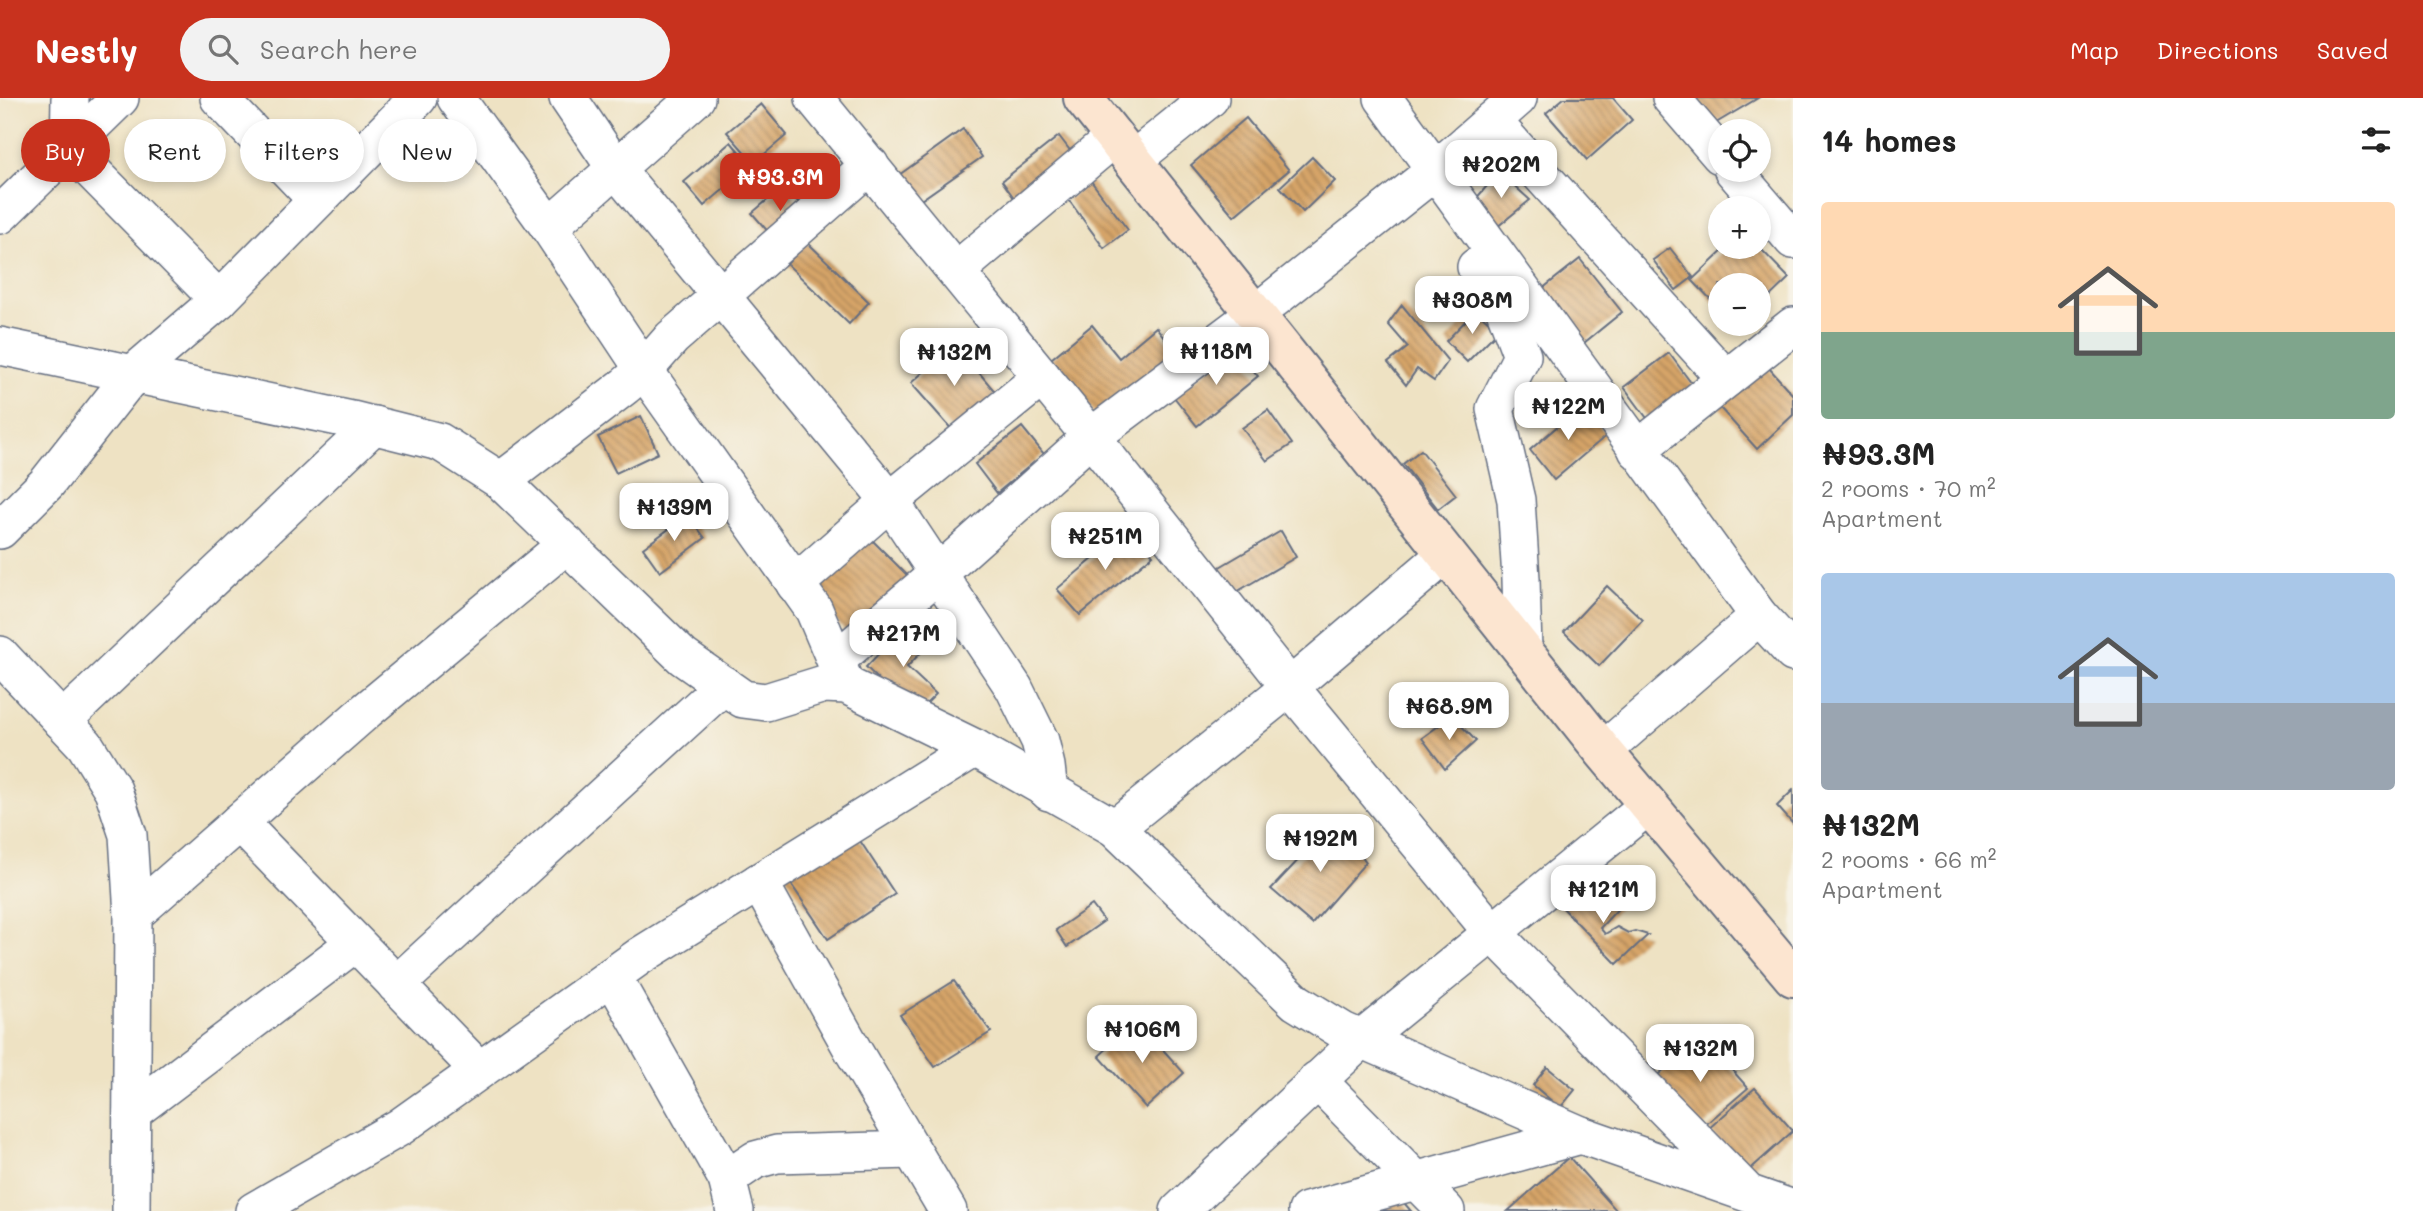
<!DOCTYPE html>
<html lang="en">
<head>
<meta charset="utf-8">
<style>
	body { margin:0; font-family:Mali,sans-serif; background:#f2f2f2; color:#222; height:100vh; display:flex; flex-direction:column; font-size:26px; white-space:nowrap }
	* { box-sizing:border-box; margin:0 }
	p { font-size:23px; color:#767676 }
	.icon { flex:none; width:38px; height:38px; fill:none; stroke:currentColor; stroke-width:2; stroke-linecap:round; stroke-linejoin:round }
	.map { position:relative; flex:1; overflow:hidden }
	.sheet { display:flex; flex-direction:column; background:#fff; width:630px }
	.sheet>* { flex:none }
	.banner { position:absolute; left:21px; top:21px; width:665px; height:63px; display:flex; gap:14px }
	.controls { position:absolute; left:1708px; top:21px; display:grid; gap:14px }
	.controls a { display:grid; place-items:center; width:63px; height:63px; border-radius:50%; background:#fff; box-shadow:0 4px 10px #0003; font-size:35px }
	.price { position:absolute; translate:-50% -60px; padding:0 16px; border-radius:14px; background:#fff; color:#222; font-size:23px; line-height:46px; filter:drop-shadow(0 2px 4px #0008) }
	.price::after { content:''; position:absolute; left:50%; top:42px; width:21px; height:16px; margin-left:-10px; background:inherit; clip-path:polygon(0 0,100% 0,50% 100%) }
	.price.active { background:#c8321e; color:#fff }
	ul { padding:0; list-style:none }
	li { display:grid; align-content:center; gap:14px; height:371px; padding:0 28px }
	li span { display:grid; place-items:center; height:217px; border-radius:7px; color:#555 }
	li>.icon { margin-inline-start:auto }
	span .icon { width:126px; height:126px; fill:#fffc; stroke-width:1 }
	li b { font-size:30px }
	h2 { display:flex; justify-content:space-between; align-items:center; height:84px; padding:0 28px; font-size:30px }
	.pill { padding:0 24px; border-radius:32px; background:#fff; box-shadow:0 4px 10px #0003; font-size:24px; line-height:63px }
	.pill.active { background:#c8321e; color:#fff }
	header { display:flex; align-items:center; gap:42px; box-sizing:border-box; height:98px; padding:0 35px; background:#c8321e; color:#fff }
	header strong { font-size:33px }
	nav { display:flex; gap:38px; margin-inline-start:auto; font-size:24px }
	.search { width:490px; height:63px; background:#f2f2f2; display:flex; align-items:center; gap:18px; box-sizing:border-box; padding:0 24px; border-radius:38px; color:#767676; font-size:26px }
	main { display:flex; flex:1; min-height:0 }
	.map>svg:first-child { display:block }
	.building { fill:url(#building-back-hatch) }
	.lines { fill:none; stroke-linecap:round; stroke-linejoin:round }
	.street-casing { stroke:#656e81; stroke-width:40 }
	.secondary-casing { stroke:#656e81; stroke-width:42 }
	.street { stroke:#fff; stroke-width:37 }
	.secondary { stroke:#fce5d0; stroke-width:38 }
</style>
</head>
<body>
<header>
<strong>Nestly</strong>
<div class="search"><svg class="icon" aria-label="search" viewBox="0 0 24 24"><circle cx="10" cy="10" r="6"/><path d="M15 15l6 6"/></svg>Search here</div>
<nav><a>Map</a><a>Directions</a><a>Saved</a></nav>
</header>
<main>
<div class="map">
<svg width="1793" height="1113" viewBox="0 0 1793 1113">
	<defs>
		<pattern id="building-back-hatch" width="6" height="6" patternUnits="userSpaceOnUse" patternTransform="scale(1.75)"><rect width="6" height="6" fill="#d6a467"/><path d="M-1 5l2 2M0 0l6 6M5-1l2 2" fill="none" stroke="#ad8658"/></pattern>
	</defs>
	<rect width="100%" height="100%" fill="#f7f3e8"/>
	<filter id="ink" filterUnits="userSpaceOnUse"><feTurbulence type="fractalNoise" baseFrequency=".0143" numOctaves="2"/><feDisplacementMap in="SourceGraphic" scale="14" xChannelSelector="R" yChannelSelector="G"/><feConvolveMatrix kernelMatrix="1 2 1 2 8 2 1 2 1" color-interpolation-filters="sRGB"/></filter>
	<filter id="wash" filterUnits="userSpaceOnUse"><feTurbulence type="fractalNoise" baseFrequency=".00686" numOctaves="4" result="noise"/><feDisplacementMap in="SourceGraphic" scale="28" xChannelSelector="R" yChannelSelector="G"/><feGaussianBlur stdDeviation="1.57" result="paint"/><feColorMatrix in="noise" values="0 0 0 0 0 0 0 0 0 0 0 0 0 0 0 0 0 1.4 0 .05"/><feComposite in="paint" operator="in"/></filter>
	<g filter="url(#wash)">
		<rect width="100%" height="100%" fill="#eee2c3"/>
		<g id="blocks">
			<!-- building -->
			<g class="building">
				<polygon points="1564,0 1613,0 1632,22 1587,62 1546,15"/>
				<polygon points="1694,0 1758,0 1711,28"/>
				<polygon points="761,6 787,37 754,65 727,34"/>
				<polygon points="1246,20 1289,72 1234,118 1191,67"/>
				<polygon points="963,31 982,59 918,104 899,77"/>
				<polygon points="1059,38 1075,59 1017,104 1002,83"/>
				<polygon points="731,44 751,68 704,108 684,84"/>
				<polygon points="1312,59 1335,83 1303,114 1280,89"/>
				<polygon points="816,60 837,90 821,102 799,73"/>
				<polygon points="1499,74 1530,102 1497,129 1474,103"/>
				<polygon points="1091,83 1128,132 1104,150 1068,101"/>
				<polygon points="784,88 808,115 776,143 752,115"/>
				<polygon points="807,144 869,204 849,226 787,166"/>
				<polygon points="1727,149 1759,149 1789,180 1759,209 1759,187 1720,187 1720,211 1692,182"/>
				<polygon points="1670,150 1693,179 1676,192 1653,162"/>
				<polygon points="1580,161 1622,214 1574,253 1532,199"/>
				<polygon points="1402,207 1448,263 1434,283 1417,271 1406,287 1388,265 1408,249 1388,226"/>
				<polygon points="1476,212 1498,233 1467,264 1446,243"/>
				<polygon points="1092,227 1119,260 1156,229 1175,253 1097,318 1051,261"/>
				<polygon points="955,246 997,296 954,334 911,285"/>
				<polygon points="1235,250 1258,278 1197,328 1174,299"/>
				<polygon points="1669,255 1700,297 1655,331 1624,289"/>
				<polygon points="1761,261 1793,297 1793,317 1757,351 1712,301"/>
				<polygon points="1582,307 1607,337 1554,382 1530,352"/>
				<polygon points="1268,312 1292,346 1267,363 1242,330"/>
				<polygon points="641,318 658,355 616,375 598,339"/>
				<polygon points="1022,329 1044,356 997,395 975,366"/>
				<polygon points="1421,352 1456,397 1438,411 1403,366"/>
				<polygon points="688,417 705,440 660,474 643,450"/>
				<polygon points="1130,430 1153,457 1080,517 1057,491"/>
				<polygon points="1281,433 1296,459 1233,496 1218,470"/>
				<polygon points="870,440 910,480 851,539 811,498"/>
				<polygon points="1607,488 1643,522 1599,568 1564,534"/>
				<polygon points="909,524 930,545 907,569 936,596 915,617 866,569"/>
				<polygon points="1452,618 1476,643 1445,671 1422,640"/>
				<polygon points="1793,692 1793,726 1777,708"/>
				<polygon points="1336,722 1366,764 1312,826 1271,791"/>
				<polygon points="849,726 895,796 828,841 781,771"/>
				<polygon points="1617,793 1626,802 1600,830 1605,836 1617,829 1628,835 1635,833 1648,837 1617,866 1561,808 1578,794 1598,808"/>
				<polygon points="1092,807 1104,823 1067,849 1056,832"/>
				<polygon points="954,883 991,934 935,969 900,917"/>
				<polygon points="1137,923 1184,975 1146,1010 1099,958"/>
				<polygon points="1702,938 1748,990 1697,1034 1651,983"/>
				<polygon points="1547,969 1575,992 1560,1010 1533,987"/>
				<polygon points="1755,990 1793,1033 1746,1075 1708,1031"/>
				<polygon points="1569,1059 1617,1113 1508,1113"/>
				<polygon points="1399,1099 1411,1113 1383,1113"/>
			</g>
		</g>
	</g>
	<g filter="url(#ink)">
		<use href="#blocks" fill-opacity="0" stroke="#656e81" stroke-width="2"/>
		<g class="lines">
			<!-- street casing -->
			<g class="street-casing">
				<g id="street">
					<polyline points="70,0 69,50 219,202"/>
					<polyline points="219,0 317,102"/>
					<polyline points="456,0 549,129 644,272 814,512 844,583"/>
					<polyline points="568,0 616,71 890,403 1014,590 1040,643 1046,668 1049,694"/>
					<polyline points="814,0 1091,339 1290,589 1492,834 1744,1091"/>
					<polyline points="1383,0 1759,518 1793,555"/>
					<polyline points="1671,0 1720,57"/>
					<polyline points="1492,23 1726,281"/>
					<polyline points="1133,62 1210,0"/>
					<polyline points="1733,72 1793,142"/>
					<polyline points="0,117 120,0"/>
					<polyline points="549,129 696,0"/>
					<polyline points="1476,169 1502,204 1522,258 1495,311 1516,402 1521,481 1523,553"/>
					<polyline points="956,173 1115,39"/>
					<polyline points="0,248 352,322 440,344 501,383 683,559 743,601 766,604 824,586 846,587 975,650 1115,730 1296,904 1343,933 1581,1037 1793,1111"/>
					<polyline points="1637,352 1793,228"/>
					<polyline points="501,383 625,288 644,272 672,240 870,67"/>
					<polyline points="0,432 47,385 133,276 219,202 418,0"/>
					<polyline points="795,486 890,403 1042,279"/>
					<polyline points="0,557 85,647 113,692 128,737 133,817 131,1113"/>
					<polyline points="836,562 940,474 1091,339 1255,216 1436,72 1518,0"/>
					<polyline points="62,623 374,327"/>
					<polyline points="1603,653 1759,518"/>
					<polyline points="239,724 479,972"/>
					<polyline points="1115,730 1290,589 1445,457"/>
					<polyline points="759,784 854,954 948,1113"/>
					<polyline points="133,817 367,612 567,446"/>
					<polyline points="612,878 727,1081 735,1113"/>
					<polyline points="396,887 724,587"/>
					<polyline points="1317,982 1446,1113"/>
					<polyline points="132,1014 355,845"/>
					<polyline points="727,1081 755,1062 777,1056 911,1052"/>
					<polyline points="254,1113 400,1029 640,858 975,650"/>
					<polyline points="1179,1113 1362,941 1649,707"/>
					<polyline points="1307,1113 1581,1037"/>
				</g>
			</g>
			<!-- secondary casing -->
			<g class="secondary-casing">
				<polyline id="secondary" points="1083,0 1603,653 1793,879"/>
			</g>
			<!-- street -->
			<use href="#street" class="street"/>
			<!-- secondary -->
			<use href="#secondary" class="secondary"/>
		</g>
	</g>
</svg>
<div class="controls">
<a><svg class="icon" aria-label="locate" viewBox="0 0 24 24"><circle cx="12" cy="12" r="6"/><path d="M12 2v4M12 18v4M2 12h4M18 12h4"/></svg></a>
<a>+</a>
<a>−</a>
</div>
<b class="price" style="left:1501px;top:102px">₦202M</b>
<b class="price active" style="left:780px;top:115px">₦93.3M</b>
<b class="price" style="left:1472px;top:238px">₦308M</b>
<b class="price" style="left:1216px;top:289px">₦118M</b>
<b class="price" style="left:954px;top:290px">₦132M</b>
<b class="price" style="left:1568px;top:344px">₦122M</b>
<b class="price" style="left:674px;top:445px">₦139M</b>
<b class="price" style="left:1105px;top:474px">₦251M</b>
<b class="price" style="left:903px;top:571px">₦217M</b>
<b class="price" style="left:1449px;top:644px">₦68.9M</b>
<b class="price" style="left:1320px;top:776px">₦192M</b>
<b class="price" style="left:1603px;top:827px">₦121M</b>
<b class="price" style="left:1142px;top:967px">₦106M</b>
<b class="price" style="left:1700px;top:986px">₦132M</b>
<div class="banner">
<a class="pill active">Buy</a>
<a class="pill">Rent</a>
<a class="pill">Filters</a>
<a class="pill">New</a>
</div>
</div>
<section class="sheet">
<h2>14 homes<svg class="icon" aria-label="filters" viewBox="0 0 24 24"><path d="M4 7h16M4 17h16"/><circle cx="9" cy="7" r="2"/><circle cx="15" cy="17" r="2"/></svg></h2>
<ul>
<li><span style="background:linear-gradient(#ffd9b3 60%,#7fa58c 0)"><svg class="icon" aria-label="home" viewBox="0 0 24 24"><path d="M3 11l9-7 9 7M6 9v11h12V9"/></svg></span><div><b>₦93.3M</b><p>2 rooms · 70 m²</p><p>Apartment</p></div></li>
<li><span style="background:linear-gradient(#a9c7e8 60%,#9aa5b1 0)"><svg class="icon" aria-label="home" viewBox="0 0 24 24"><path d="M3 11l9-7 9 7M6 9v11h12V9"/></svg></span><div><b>₦132M</b><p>2 rooms · 66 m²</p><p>Apartment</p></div></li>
</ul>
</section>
</main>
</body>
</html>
